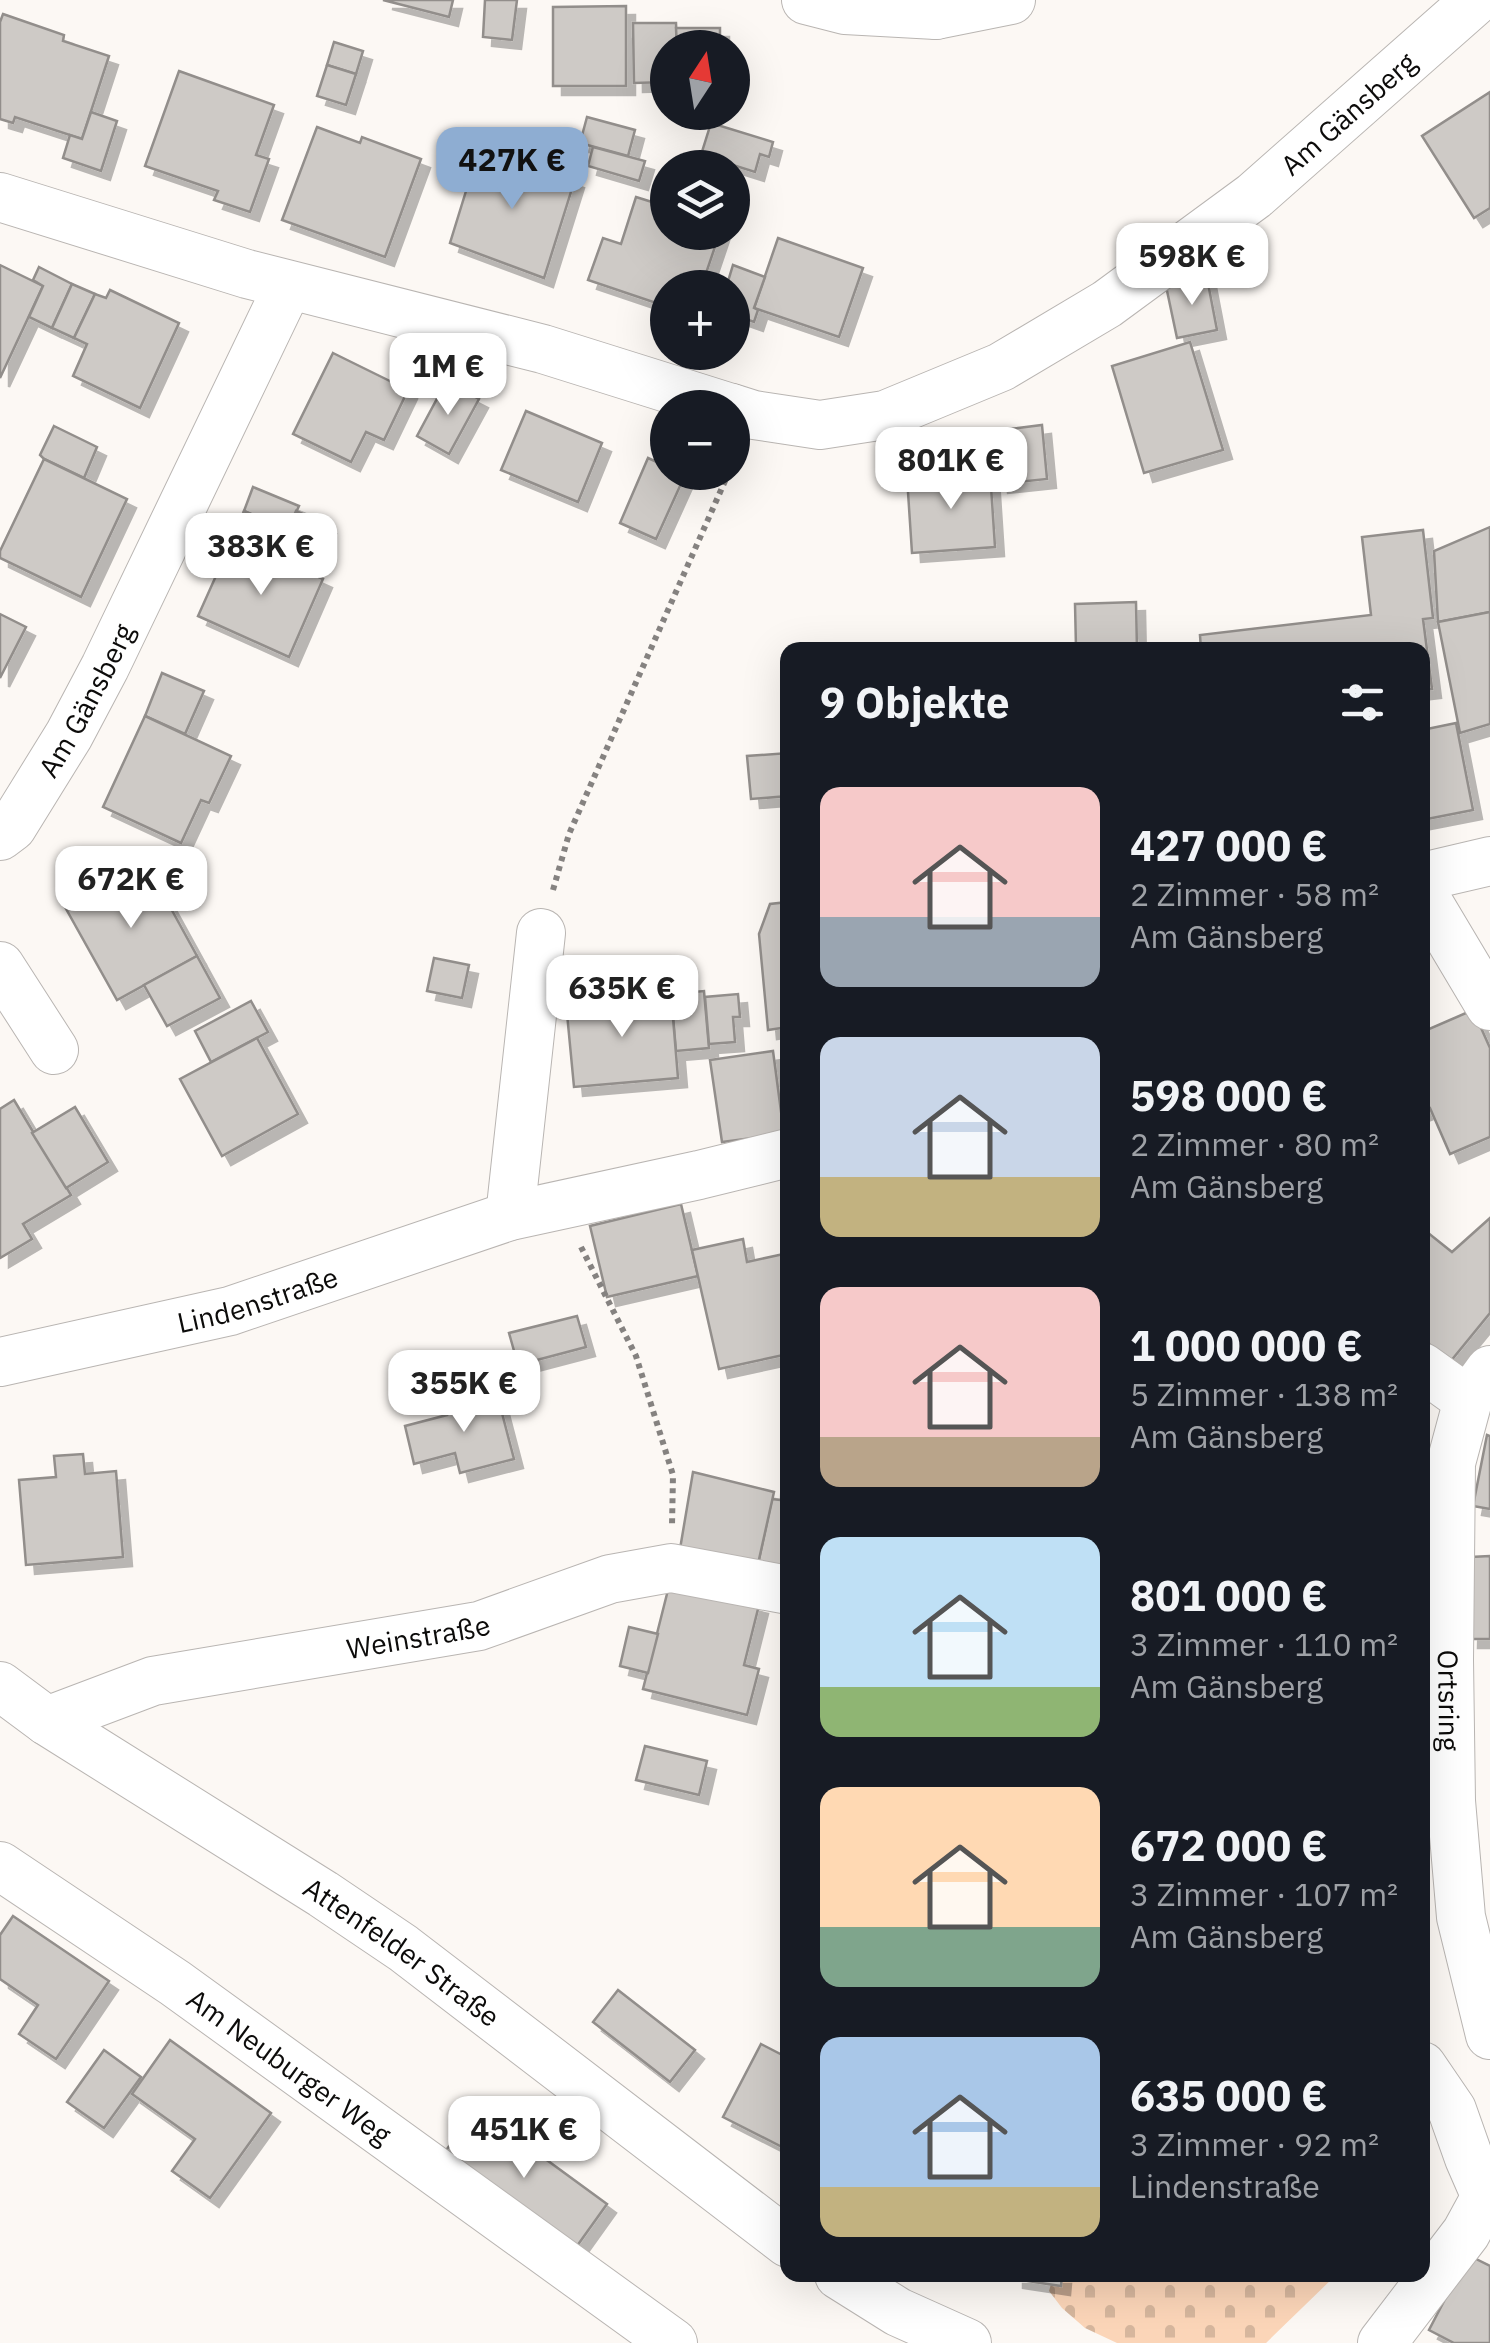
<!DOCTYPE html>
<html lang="de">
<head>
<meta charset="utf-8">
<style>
	body { margin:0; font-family:"IBM Plex Sans",sans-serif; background:#242831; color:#f1f3f6; height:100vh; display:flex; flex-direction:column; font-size:38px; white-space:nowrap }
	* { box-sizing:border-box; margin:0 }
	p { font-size:32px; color:#9ea1a6 }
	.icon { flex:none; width:55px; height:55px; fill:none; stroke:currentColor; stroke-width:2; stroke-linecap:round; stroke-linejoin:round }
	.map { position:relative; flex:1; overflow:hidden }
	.sheet { position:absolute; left:780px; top:642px; width:650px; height:1640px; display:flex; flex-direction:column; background:#171b24; border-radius:20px; box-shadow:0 10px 40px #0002 }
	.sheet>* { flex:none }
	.needle { width:65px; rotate:12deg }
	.buttons { position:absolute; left:650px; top:30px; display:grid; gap:20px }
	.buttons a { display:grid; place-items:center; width:100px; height:100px; border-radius:50%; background:#171b24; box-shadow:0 10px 40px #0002; font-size:50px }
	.price { position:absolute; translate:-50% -85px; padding:0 22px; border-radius:20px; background:#fff; color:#222; font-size:32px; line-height:65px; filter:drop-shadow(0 2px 5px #0008) }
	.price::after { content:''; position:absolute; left:50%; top:60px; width:30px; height:22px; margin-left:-15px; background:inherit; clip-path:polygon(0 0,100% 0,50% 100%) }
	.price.on { background:#8eadd2; color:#111 }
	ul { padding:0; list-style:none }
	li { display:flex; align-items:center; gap:30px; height:250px; padding:0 40px }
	li span { display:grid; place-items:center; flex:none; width:280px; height:200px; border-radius:20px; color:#555 }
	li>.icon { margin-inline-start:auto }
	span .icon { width:120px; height:120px; fill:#fffc; stroke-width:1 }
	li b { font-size:42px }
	h2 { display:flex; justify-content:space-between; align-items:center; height:120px; padding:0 40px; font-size:42px }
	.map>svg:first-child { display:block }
	.cemetery { fill:url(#cemetery-stones) }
	.building { fill:#cecac6; stroke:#928e8b; stroke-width:2.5; filter:url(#shadow) }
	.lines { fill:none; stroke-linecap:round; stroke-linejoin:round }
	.minor-casing { stroke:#b9b5b2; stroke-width:50 }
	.path { stroke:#858280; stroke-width:6; stroke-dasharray:5 5; stroke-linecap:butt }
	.minor { stroke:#fff; stroke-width:48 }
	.labels { text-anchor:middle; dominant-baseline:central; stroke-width:9; stroke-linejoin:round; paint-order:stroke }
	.street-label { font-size:28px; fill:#0c0b0a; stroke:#fff }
</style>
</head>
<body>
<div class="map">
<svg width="1490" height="2343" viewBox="0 0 1490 2343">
	<defs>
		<pattern id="cemetery-stones" width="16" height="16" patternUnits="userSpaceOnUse" patternTransform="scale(2.5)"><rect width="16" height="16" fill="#fbd5b8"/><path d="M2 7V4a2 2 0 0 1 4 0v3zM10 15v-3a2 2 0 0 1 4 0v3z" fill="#d6b69d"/></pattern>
		<filter id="shadow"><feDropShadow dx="9" dy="9" stdDeviation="0" flood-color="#0004"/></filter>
	</defs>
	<rect width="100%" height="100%" fill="#fcf8f4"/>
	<!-- cemetery -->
	<polygon class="cemetery" points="1062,2275 1336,2275 1266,2343 1117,2343 1085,2328 1062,2308 1049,2291 1051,2284 1061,2285"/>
	<!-- building -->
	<g class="building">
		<polygon points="383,0 453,0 449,17"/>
		<polygon points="485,0 517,0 512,40 483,37"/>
		<polygon points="626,6 626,86 553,86 553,7"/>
		<polygon points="3,14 64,35 63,41 109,56 82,139 15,117 13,123 0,119 0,22"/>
		<polygon points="633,23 676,23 677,48 668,48 668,82 634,83"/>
		<polygon points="676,28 720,28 720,48 677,48"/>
		<polygon points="334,42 363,51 356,74 327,65"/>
		<polygon points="327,65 356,74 346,105 317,96"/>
		<polygon points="179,71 274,105 256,155 269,159 250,212 214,200 218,191 145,166"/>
		<polygon points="1490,92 1490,208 1474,218 1422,136"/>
		<polygon points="91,112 117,121 101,171 63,158 70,135 82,139"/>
		<polygon points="587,117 635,130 628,156 580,143"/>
		<polygon points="711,123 773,142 769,157 760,154 755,172 701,155"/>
		<polygon points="317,127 360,143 362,137 421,159 385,257 282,220"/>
		<polygon points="593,147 645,161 639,181 588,166"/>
		<polygon points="479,149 575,179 544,278 450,243"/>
		<polygon points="636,197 668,207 668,232 720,232 701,288 668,288 668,307 588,280 603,238 621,244"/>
		<polygon points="778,238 863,268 839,337 754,308"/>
		<polygon points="0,265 43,286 0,378"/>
		<polygon points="733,265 765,277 754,308 758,310 754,322 732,314 732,288 726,288"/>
		<polygon points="39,267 72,284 52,328 29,317 43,286 33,280"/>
		<polygon points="1207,278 1217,330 1177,338 1166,286"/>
		<polygon points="72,284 95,294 74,338 52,328"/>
		<polygon points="110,290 179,323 140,408 73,376 87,344 74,338 95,294 106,298"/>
		<polygon points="1190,342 1223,450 1144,473 1112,366"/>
		<polygon points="333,353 408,390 384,440 366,432 351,462 293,434"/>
		<polygon points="446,382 479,399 449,454 417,436"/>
		<polygon points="526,411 602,443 578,502 501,470"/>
		<polygon points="1042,425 1047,479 999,484 993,431"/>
		<polygon points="54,426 97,447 84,478 44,459 40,455"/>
		<polygon points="648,458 668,467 668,472 685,475 656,539 620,523"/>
		<polygon points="44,459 127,499 81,597 0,558 0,551"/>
		<polygon points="990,471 995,547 912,553 907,477"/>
		<polygon points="253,487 299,506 288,530 244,511"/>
		<polygon points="244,511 288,530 276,558 233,538"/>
		<polygon points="296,511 327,525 319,543 288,530"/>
		<polygon points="1490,527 1490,612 1438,622 1434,551"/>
		<polygon points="1423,530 1433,618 1423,619 1432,689 1422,690 1422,650 1201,650 1200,635 1371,615 1362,537"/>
		<polygon points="233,538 323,579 289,657 198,616"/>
		<polygon points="1136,602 1137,650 1067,650 1067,648 1076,648 1075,604"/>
		<polygon points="1490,612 1490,724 1460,733 1438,622"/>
		<polygon points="0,614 26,627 0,678"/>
		<polygon points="162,673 204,691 185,734 145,716"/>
		<polygon points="145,716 231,756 209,803 201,800 181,843 103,807"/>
		<polygon points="1456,723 1473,810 1422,820 1422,730"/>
		<polygon points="788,753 788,796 751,799 747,756"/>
		<polygon points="146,863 197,956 117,1000 65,907"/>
		<polygon points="788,902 788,1027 768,1030 759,934 770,904"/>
		<polygon points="197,956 220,998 167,1026 144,985"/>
		<polygon points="434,958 469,965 462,998 427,991"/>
		<polygon points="704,991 709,1048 676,1051 671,994"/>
		<polygon points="671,994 678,1078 574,1087 566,1003"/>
		<polygon points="738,994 740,1017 733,1017 735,1042 709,1044 705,997"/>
		<polygon points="251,1001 268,1032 211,1062 195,1031"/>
		<polygon points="1473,1010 1490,1048 1490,1137 1450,1154 1430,1108 1422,1111 1422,1032"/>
		<polygon points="257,1038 298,1114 222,1156 180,1079"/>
		<polygon points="773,1051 784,1134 722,1142 710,1060"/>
		<polygon points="14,1100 71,1195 23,1224 32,1239 0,1258 0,1109"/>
		<polygon points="75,1107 108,1162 66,1188 32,1133"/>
		<polygon points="681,1204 698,1276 607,1297 590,1226"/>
		<polygon points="1490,1218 1490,1313 1450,1362 1422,1338 1422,1228 1452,1252"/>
		<polygon points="743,1239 747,1262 788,1253 788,1354 719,1369 692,1250"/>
		<polygon points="577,1316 586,1347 518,1365 509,1333"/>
		<polygon points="497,1394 514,1459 460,1473 455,1453 414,1464 405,1426 447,1415 445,1407"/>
		<polygon points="1487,1435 1490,1436 1490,1509 1473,1506"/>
		<polygon points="783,1441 788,1441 788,1571 758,1564 772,1499 781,1500"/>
		<polygon points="83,1454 85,1474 116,1471 123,1557 26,1565 19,1480 56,1477 54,1456"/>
		<polygon points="693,1472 774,1492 758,1564 680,1549"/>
		<polygon points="1490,1556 1490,1639 1469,1639 1471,1557"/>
		<polygon points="670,1582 759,1605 744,1665 759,1669 747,1715 643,1689"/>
		<polygon points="629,1627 658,1634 648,1673 620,1666"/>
		<polygon points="645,1746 707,1761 699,1795 636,1780"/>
		<polygon points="13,1916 109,1981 56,2059 19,2034 38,2005 0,1979 0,1935"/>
		<polygon points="618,1990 695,2050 670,2082 593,2022"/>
		<polygon points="170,2040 271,2113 210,2198 172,2171 195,2139 132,2094"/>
		<polygon points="761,2044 788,2058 788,2150 723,2117"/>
		<polygon points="104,2050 141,2077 104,2128 67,2102"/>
		<polygon points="477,2109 607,2204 572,2253 441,2157"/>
		<polygon points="1468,2255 1490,2266 1490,2343 1454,2343 1429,2330"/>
		<polygon points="1014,2275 1062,2275 1061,2286 1014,2279"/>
	</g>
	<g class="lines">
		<!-- minor casing -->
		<g class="minor-casing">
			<g id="minor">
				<polyline points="806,0 845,10 936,15 935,0"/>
				<polyline points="936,15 1011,0"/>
				<polyline points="0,197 247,274 543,349 731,408"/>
				<path id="s1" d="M 732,408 L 754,415 L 820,425 L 885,415 L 1001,367 L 1107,304 L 1254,196 L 1476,0"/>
				<path id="s2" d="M 0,836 L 12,827 L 69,735 L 105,667 L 288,286"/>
				<polyline points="1422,877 1490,861"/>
				<polyline points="1422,892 1490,1006"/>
				<polyline points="0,966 54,1050"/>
				<polyline points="510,1216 541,933"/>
				<path id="s3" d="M 0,1362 L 230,1311 L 510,1216 L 699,1175 L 788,1153"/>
				<polyline points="1422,1367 1468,1400"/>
				<path id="s4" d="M 1490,1370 L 1468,1400 L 1451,1463 L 1449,1660 L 1451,1801 L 1461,1917 L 1490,2035"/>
				<path id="s5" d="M 0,1686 L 47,1721 L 323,1894 L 403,1948 L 788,2243"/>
				<path id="s6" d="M 47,1721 L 153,1681 L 479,1626 L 610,1579 L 671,1568 L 788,1590"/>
				<path id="s7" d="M 0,1866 L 175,1983 L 673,2343"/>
				<polyline points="1422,2066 1452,2110 1469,2158 1486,2197 1490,2199"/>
				<polyline points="839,2275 898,2312 967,2343"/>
				<polyline points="1382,2343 1466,2233 1490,2189"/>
			</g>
		</g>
		<!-- path -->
		<g class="path">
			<polyline points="553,890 569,834 729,472"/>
			<polyline points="581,1247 636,1356 673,1475 672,1526"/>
		</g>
		<!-- minor -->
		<use href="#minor" class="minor"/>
	</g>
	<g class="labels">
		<!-- street labels -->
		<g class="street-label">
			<text stroke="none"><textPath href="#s1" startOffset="712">Am Gänsberg</textPath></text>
			<text stroke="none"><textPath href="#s2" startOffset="162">Am Gänsberg</textPath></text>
			<text stroke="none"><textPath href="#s3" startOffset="265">Lindenstraße</textPath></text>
			<text stroke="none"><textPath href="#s6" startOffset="382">Weinstraße</textPath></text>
			<text stroke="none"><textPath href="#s4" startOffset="340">Ortsring</textPath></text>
			<text stroke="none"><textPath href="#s5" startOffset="482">Attenfelder Straße</textPath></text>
			<text stroke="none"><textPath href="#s7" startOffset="352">Am Neuburger Weg</textPath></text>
		</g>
	</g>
</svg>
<div class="buttons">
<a><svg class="needle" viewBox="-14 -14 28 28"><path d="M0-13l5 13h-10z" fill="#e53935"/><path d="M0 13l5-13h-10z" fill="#9ea1a6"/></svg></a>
<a><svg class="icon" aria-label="layers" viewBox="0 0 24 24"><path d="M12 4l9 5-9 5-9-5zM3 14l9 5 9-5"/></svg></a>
<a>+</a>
<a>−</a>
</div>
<b class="price on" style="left:512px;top:212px">427K €</b>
<b class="price" style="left:1192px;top:308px">598K €</b>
<b class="price" style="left:448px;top:418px">1M €</b>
<b class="price" style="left:951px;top:512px">801K €</b>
<b class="price" style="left:261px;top:598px">383K €</b>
<b class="price" style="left:131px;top:931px">672K €</b>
<b class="price" style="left:622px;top:1040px">635K €</b>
<b class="price" style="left:464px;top:1435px">355K €</b>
<b class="price" style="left:524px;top:2181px">451K €</b>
<section class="sheet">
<h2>9 Objekte<svg class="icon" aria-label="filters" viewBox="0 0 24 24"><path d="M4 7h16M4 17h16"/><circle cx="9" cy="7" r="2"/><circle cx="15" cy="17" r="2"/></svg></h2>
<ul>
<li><span style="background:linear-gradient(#f6c9c9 65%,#9aa5b1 0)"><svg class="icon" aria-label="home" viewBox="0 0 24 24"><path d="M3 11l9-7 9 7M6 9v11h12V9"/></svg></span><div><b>427 000 €</b><p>2 Zimmer · 58 m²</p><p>Am Gänsberg</p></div></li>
<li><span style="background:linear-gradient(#c9d6e8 70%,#c2b280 0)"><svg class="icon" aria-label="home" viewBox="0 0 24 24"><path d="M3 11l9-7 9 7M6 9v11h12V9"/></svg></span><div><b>598 000 €</b><p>2 Zimmer · 80 m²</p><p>Am Gänsberg</p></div></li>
<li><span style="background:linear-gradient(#f6c9c9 75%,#b9a48a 0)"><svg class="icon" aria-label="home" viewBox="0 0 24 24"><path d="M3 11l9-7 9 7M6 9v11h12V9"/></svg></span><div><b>1 000 000 €</b><p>5 Zimmer · 138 m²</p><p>Am Gänsberg</p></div></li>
<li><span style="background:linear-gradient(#bfe0f5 75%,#8fb573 0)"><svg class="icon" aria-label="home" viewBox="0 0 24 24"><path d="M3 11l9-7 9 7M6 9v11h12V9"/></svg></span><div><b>801 000 €</b><p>3 Zimmer · 110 m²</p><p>Am Gänsberg</p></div></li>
<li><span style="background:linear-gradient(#ffd9b3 70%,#7fa58c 0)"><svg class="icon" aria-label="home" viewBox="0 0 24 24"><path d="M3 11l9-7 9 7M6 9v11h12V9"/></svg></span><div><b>672 000 €</b><p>3 Zimmer · 107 m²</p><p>Am Gänsberg</p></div></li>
<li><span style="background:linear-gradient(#a9c7e8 75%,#c2b280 0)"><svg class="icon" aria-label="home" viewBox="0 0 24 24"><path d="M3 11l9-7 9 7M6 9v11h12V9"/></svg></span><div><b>635 000 €</b><p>3 Zimmer · 92 m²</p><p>Lindenstraße</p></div></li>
</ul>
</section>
</div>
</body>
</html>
